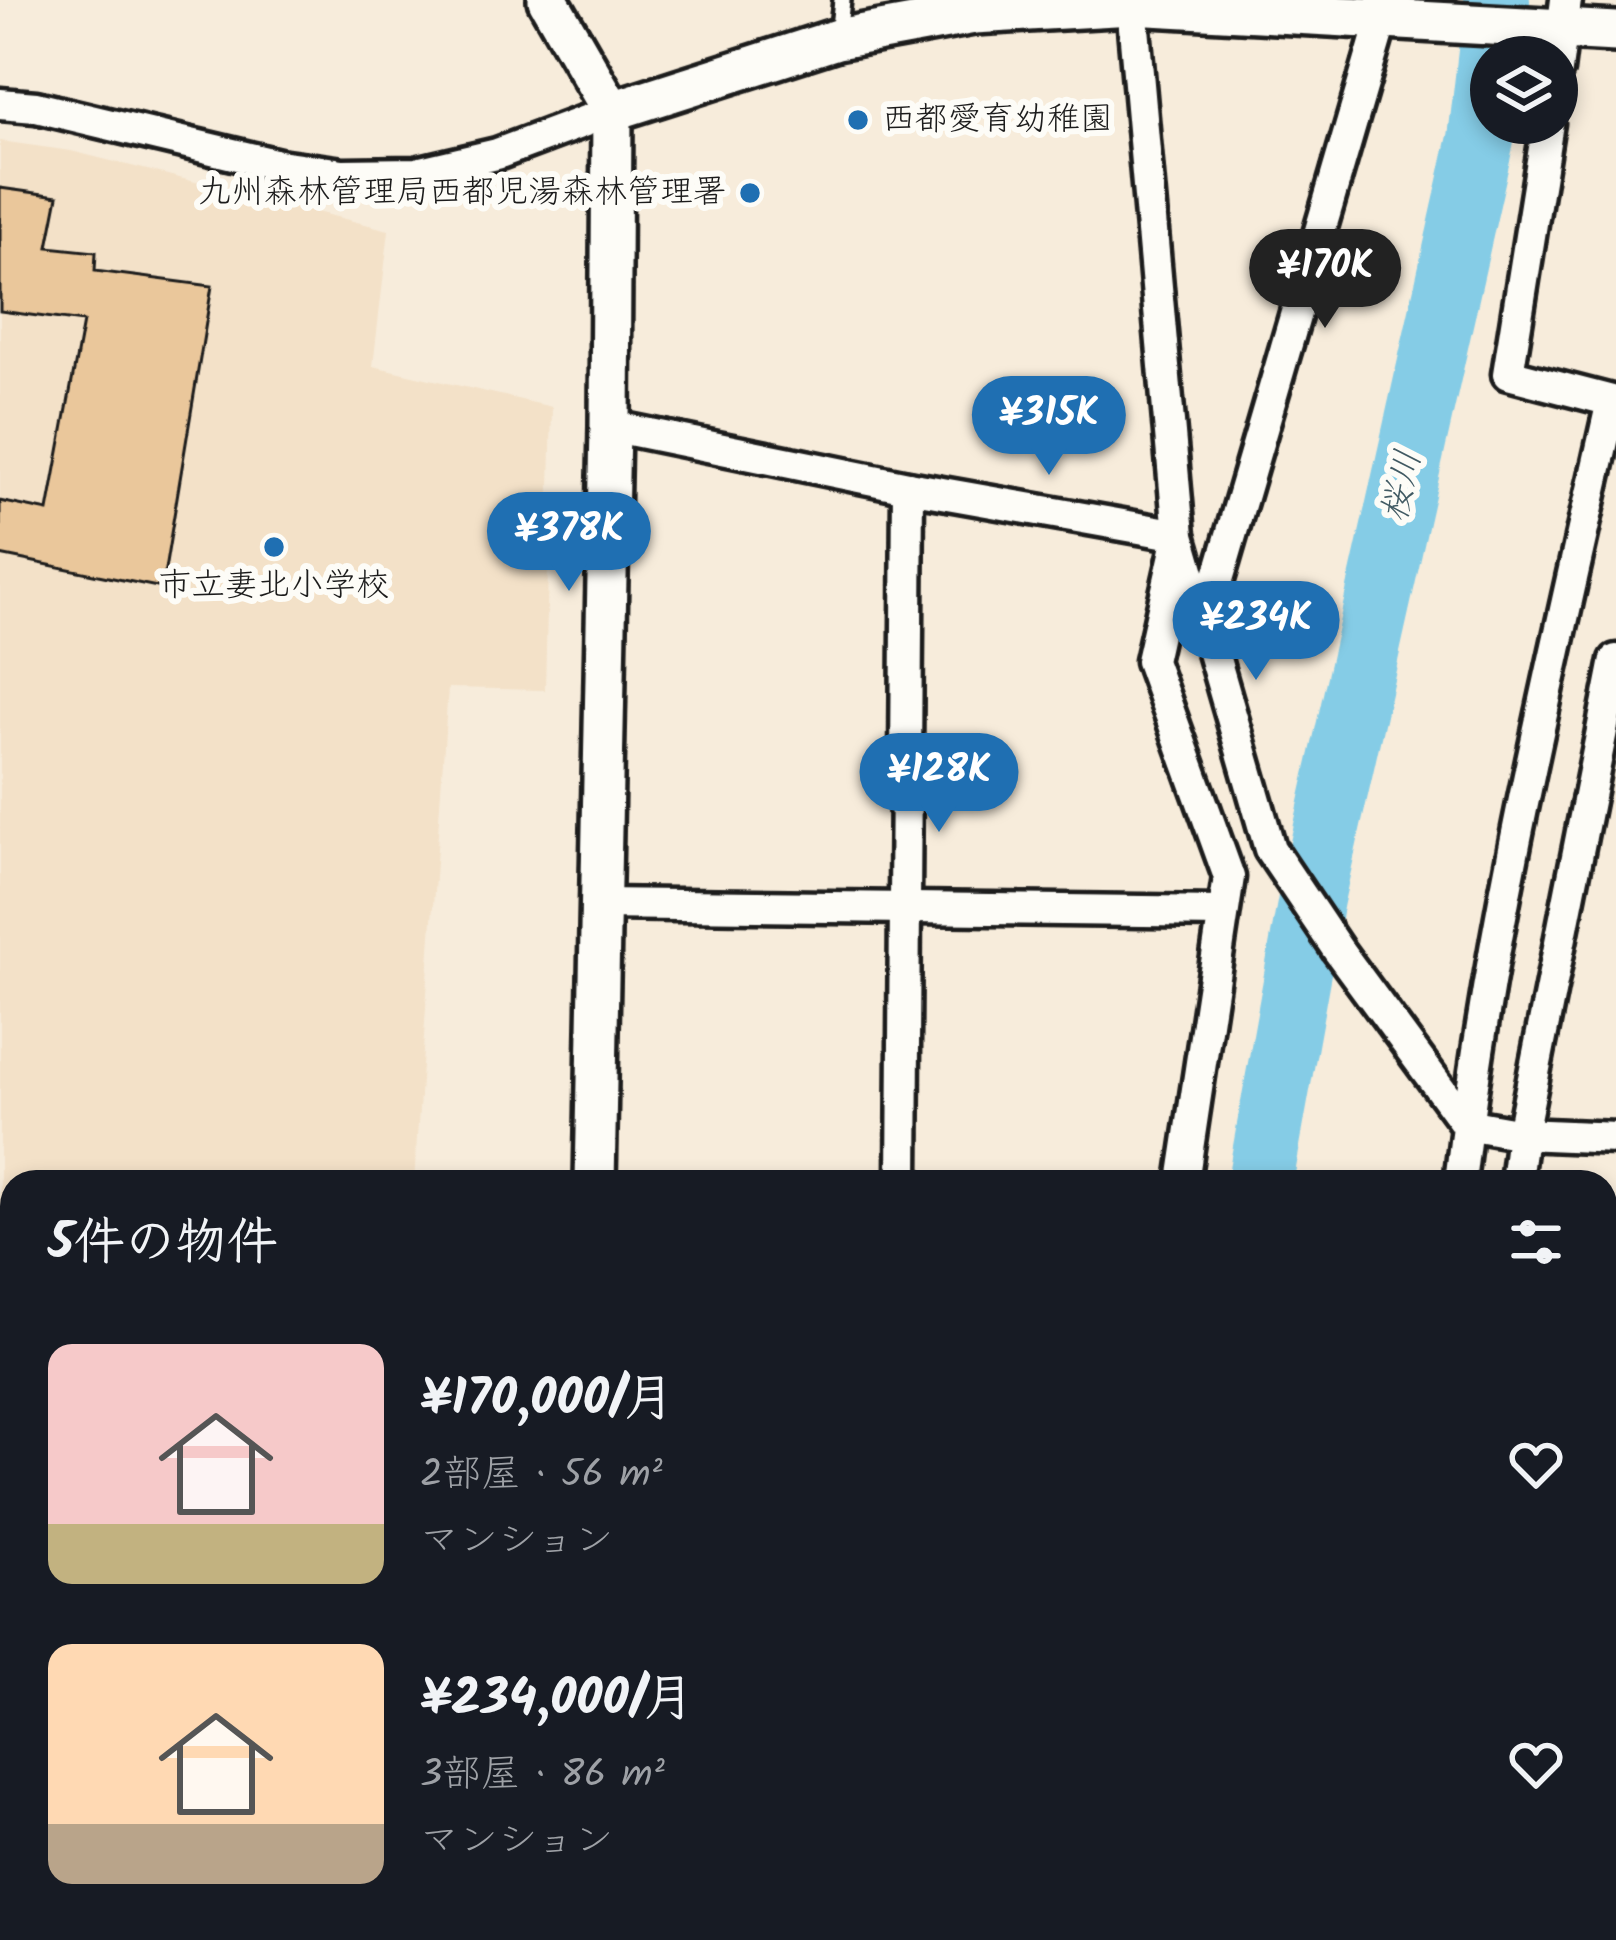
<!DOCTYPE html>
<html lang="ja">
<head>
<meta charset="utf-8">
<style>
	body { margin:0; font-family:Kalam,"Klee One",sans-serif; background:#20242c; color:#f1f3f6; height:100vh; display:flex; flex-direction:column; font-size:45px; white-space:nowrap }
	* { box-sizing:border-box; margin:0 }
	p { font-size:39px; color:#9ea1a6 }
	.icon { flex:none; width:66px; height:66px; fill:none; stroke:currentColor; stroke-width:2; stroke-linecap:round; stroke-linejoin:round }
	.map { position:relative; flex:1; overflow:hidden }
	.sheet { position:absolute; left:0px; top:1170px; width:1617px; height:771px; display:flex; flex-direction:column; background:#171b24; border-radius:36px 36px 0 0; box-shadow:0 6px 18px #0003 }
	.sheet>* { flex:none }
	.tools { position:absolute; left:1470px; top:36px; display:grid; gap:24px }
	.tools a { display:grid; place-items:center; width:108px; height:108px; border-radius:50%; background:#171b24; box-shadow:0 6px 18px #0003; font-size:60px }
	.price { position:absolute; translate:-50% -102px; padding:0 27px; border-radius:42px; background:#1f6fb2; color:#fff; font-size:39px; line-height:78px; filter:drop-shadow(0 3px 6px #0008) }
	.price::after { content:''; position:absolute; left:50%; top:72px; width:36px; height:27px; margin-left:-18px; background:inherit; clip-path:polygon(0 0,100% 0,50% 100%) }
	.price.current { background:#222; color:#fff }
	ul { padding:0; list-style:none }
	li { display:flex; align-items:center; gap:36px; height:300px; padding:0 48px }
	li span { display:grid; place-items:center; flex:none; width:336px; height:240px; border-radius:24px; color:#555 }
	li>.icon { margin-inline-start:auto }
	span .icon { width:144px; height:144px; fill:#fffc; stroke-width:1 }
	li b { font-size:51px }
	h2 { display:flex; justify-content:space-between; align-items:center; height:144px; padding:0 48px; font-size:51px }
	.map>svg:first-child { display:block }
	.built { fill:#f3e1c8 }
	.green { fill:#c0e099; stroke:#6e7e5a; stroke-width:3 }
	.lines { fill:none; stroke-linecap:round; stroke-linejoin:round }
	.river { stroke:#85cce6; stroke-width:66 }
	.building { fill:#eac79b; stroke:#1c1c1c; stroke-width:3 }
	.service-casing { stroke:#1c1c1c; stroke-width:24 }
	.minor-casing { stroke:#1c1c1c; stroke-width:39 }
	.tertiary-casing { stroke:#1c1c1c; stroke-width:48 }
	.service { stroke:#fdfcf7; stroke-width:15 }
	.minor { stroke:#fdfcf7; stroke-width:30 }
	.tertiary { stroke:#fdfcf7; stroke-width:39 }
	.poi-dot { fill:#1f6fb2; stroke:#fdfcf7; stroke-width:4.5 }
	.labels { text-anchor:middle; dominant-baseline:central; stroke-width:12; stroke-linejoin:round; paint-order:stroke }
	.poi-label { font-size:33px; fill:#1c1c1c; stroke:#fdfcf7; text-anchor:start }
	.water-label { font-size:36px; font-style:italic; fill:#415a63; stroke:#fdfcf7 }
</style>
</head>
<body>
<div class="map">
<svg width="1616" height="1940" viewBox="0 0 1616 1940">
	<rect width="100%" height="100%" fill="#f7ecdb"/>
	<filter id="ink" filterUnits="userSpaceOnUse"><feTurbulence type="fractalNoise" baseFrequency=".00833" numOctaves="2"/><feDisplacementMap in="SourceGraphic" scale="24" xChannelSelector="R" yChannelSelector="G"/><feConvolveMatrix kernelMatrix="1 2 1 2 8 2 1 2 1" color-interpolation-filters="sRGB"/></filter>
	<g filter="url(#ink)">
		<!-- built -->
		<polygon class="built" points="0,141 71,151 389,230 373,366 552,407 545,690 448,688 414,1182 12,1182 12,1204 0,1203"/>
		<!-- green -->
		<rect class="green" x="1007" y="1929" width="169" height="11"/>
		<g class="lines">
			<!-- river -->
			<g class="river">
				<polyline points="1260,1182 1311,899 1481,139 1497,0"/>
				<polyline points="1289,1929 1289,1940"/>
			</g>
		</g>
		<!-- building -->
		<g class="building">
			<polygon points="0,188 58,196 48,247 96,252 95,271 212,286 162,588 0,555 0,501 48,511 83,322 0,311"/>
			<rect x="799" y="1929" width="170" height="11"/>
		</g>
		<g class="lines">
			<!-- service casing -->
			<g class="service-casing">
				<polyline id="service" points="838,36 842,0"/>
			</g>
			<!-- minor casing -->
			<g class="minor-casing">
				<g id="minor">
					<polyline points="1132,5 1179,535 1270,849 1338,950 1466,1124 1522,1134 1616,1138"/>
					<polyline points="1557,70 1566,0"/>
					<polyline points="0,104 36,107 279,165 343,174 416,173 497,154 612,111"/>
					<polyline points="610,426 908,487 1179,535"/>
					<polyline points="1178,541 1151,661 1229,877 1183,1182"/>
					<polyline points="1205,624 1382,19"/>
					<polyline points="600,904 1223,912"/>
					<polyline points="903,1182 908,487"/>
					<path d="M 1460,1182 C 1491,918 1554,660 1612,401 L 1508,374 L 1548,123"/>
					<polyline points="1516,1182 1522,1134 1616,660"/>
					<polyline points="0,1234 12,1236"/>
					<polyline points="1605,1799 1616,1799"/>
					<polyline points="0,1830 12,1831"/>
					<polyline points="1193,1929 1194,1940"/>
					<polyline points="1412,1929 1412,1940"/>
					<polyline points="1468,1929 1468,1940"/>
					<polyline points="386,1940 386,1929"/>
					<polyline points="992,1940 992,1929"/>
				</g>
			</g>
			<!-- tertiary casing -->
			<g class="tertiary-casing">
				<g id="tertiary">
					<polyline points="548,0 612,111 610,426 595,1182"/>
					<polyline points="612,111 837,39 974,14 1132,5 1616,32"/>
					<polyline points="65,1940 65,1929"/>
					<polyline points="593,1940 593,1929"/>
				</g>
			</g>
			<!-- service -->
			<use href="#service" class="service"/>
			<!-- minor -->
			<use href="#minor" class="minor"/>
			<!-- tertiary -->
			<use href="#tertiary" class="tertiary"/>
		</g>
	</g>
	<!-- markers -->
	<g class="poi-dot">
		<circle cx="858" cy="120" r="12"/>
		<circle cx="750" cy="193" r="12"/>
		<circle cx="274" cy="547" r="12"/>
	</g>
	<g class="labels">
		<!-- poi labels -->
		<g class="poi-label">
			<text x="882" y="120">西都愛育幼稚園</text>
			<text x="726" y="193" text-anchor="end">九州森林管理局西都児湯森林管理署</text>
			<text x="274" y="586" text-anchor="middle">市立妻北小学校</text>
		</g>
		<!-- water labels -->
		<g class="water-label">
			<text transform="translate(1403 486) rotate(-77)">桜川</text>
		</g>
	</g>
</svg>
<div class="tools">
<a><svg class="icon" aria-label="layers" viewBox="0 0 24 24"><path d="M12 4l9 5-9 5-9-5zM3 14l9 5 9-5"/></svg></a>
</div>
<b class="price current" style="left:1325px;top:331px">¥170K</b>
<b class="price" style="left:1049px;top:478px">¥315K</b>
<b class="price" style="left:569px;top:594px">¥378K</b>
<b class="price" style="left:1256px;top:683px">¥234K</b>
<b class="price" style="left:939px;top:835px">¥128K</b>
<section class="sheet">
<h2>5件の物件<svg class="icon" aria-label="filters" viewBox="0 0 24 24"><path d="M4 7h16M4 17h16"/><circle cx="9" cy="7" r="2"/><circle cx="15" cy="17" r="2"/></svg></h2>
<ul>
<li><span style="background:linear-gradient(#f6c9c9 75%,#c2b280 0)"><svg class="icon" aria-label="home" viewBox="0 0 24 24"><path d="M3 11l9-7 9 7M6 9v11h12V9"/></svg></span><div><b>¥170,000/月</b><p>2部屋 · 56 m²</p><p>マンション</p></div><svg class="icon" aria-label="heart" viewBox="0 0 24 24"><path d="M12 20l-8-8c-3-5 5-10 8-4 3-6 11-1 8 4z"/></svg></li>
<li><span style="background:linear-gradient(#ffd9b3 75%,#b9a48a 0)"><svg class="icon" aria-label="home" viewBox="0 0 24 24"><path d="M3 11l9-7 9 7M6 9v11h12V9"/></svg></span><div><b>¥234,000/月</b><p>3部屋 · 86 m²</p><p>マンション</p></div><svg class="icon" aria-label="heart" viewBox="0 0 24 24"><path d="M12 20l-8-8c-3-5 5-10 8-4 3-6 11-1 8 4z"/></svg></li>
</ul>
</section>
</div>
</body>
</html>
